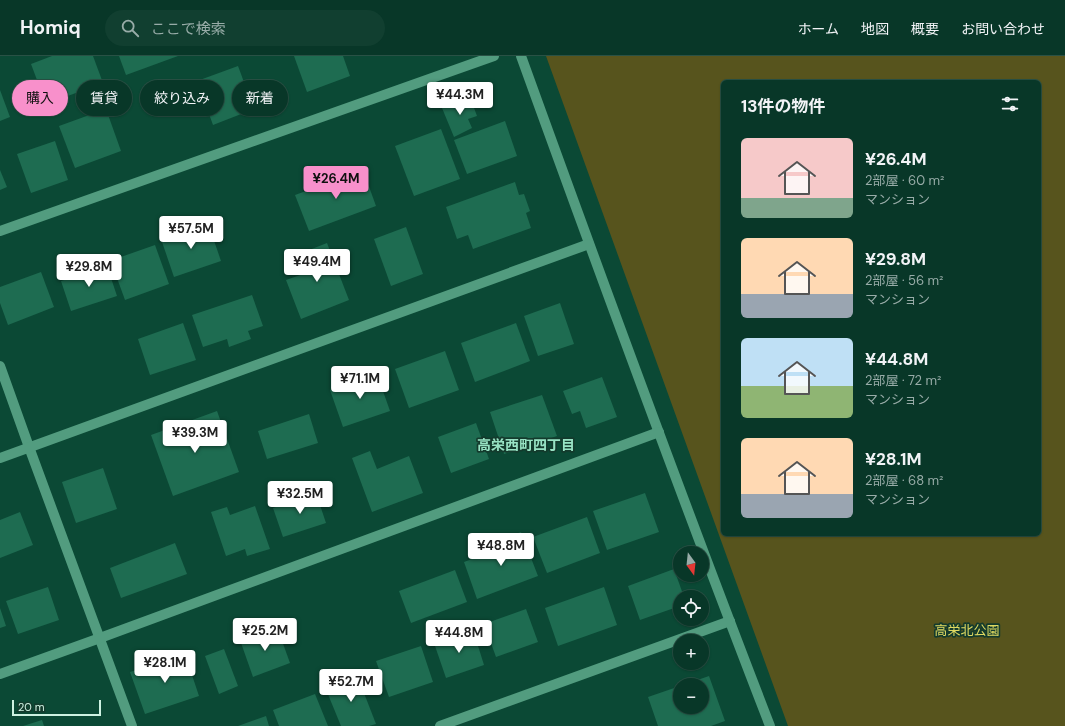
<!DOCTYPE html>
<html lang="ja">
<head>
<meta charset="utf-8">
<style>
	body { margin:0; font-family:"DM Sans","Noto Sans JP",sans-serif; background:#113f30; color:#f1f3f6; height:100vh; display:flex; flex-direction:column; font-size:15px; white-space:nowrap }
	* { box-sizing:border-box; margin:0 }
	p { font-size:13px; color:#98aca8 }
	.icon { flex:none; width:22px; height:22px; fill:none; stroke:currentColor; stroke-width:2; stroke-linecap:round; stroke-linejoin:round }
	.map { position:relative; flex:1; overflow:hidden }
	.sheet { position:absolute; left:721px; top:24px; width:320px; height:456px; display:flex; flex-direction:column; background:#083728; border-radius:6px; box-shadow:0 1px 3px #0004,0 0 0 1px #295145 }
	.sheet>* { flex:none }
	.guide { position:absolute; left:12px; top:24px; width:380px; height:36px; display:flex; gap:8px }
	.needle { width:26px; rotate:165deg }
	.controls { position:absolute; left:673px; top:490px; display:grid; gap:8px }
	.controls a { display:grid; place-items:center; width:36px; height:36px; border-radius:50%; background:#083728; box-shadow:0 1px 3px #0004,0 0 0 1px #295145; font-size:20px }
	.scale { position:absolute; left:12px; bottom:10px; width:89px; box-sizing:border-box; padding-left:4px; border:2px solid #cef2e2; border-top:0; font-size:11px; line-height:14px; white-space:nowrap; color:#cef2e2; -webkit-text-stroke:3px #143b2d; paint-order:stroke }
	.price { position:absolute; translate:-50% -34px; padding:0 9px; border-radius:4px; background:#fff; color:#222; font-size:13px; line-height:26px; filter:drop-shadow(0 1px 2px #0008) }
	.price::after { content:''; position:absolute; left:50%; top:24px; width:12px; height:9px; margin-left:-6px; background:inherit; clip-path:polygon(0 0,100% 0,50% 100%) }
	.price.active { background:#f890cb; color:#111 }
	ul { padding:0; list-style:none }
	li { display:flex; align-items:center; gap:12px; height:100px; padding:0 20px }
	li span { display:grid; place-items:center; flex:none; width:112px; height:80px; border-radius:6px; color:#555 }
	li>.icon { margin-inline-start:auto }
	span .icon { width:48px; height:48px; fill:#fffc; stroke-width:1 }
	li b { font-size:17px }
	h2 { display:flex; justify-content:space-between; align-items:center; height:48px; padding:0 20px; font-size:17px }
	.pill { padding:0 14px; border-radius:18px; background:#083728; box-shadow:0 1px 3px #0004,0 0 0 1px #295145; font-size:14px; line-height:36px }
	.pill.active { background:#f890cb; color:#111 }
	header { display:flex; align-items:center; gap:24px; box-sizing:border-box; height:56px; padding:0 20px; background:#083728; border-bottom:1px solid #295145 }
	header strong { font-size:19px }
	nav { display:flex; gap:22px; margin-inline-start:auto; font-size:14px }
	.search { width:280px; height:36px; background:#113f30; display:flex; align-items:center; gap:10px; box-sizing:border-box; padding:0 14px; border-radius:22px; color:#98aca8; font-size:15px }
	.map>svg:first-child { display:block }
	.green { fill:#57541d; fill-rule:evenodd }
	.building { fill:#1e6c51 }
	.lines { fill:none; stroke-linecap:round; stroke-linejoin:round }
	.minor { stroke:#529c7f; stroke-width:10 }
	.labels { text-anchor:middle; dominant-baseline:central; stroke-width:3.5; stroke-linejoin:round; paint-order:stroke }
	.park-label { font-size:13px; fill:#dfd961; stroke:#143b2d }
	.neighbourhood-label { font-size:14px; font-weight:bold; fill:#98e3c4; stroke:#143b2d }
</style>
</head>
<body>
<header>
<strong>Homiq</strong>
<div class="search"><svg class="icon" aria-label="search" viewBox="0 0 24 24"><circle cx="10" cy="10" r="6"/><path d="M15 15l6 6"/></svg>ここで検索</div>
<nav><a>ホーム</a><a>地図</a><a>概要</a><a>お問い合わせ</a></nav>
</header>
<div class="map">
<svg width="1065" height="670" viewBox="0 0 1065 670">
	<rect width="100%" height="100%" fill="#0b4935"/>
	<!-- green -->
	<path class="green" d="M 546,0 L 1065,0 L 1065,670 L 788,670 ZM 723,26 L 1039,26 L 1039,478 L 723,478 Z"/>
	<!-- building -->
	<g class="building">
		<polygon points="52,0 93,0 103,27 46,48 31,8"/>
		<polygon points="119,0 178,0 126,19"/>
		<polygon points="294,0 343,0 350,20 307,36"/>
		<polygon points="238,10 254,53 213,69 197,25"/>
		<polygon points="0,34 10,61 0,65"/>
		<polygon points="470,41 477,60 468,63 472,72 454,81 442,52"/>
		<polygon points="106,53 121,95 75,112 59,70"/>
		<polygon points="505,65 517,100 467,118 454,84"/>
		<polygon points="441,73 460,123 414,140 395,90"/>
		<polygon points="55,85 68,124 31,137 17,98"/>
		<polygon points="0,114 7,131 0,134"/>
		<polygon points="363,114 376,150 309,175 295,139"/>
		<polygon points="515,126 519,139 524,138 530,155 526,157 531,172 473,193 468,179 457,183 446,151"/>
		<polygon points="208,167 221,205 174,221 161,183"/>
		<polygon points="406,171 423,218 391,230 374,183"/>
		<polygon points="327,187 349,244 301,263 286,224 306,217 299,198"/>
		<polygon points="155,189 169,228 125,244 113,211 118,202"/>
		<polygon points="107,210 117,240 71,255 61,225"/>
		<polygon points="41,216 54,251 8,269 0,247 0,231"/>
		<polygon points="252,239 263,270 248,275 251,283 229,291 227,283 203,291 192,259"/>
		<polygon points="560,247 574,288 538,300 524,260"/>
		<polygon points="183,267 196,304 150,319 138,283"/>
		<polygon points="516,267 530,305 475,326 461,287"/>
		<polygon points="445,295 459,334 409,352 395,313"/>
		<polygon points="377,318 390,355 343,371 330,334"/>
		<polygon points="602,321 617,361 586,372 580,355 572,358 563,335"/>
		<polygon points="542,339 557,380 504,398 490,356"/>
		<polygon points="217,355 239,416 173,440 151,379"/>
		<polygon points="309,358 318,387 267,403 258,375"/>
		<polygon points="476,367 489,403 451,417 438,381"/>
		<polygon points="370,395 377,413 409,400 423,437 372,456 352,402"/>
		<polygon points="103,412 117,453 76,467 62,426"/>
		<polygon points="316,437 326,467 283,481 273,452"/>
		<polygon points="645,437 659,476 607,494 593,455"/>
		<polygon points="255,450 270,493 247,500 245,493 226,500 211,456 227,451 230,459"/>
		<polygon points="20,456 33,489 0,502 0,464"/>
		<polygon points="587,461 600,497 547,517 533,481"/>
		<polygon points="521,476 538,520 477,543 464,506 496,494 493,486"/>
		<polygon points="175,487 187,518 121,542 110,512"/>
		<polygon points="674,513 684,541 680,541 680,550 640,564 628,530"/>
		<polygon points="455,514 467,546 411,567 399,535"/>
		<polygon points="48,531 59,564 18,578 6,545"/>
		<polygon points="604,531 617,569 558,590 545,552"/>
		<polygon points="0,552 6,570 0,572"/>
		<polygon points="526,553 538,586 496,601 484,568"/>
		<polygon points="277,571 290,607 253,621 240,584"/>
		<polygon points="473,574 484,609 446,622 434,587"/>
		<polygon points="421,590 433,626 389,641 376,605"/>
		<polygon points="224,593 238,630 219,638 205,600"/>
		<polygon points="185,598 199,640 145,658 130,616"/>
		<polygon points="357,619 376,668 369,670 341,670 325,631"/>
		<polygon points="709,620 725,665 711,670 658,670 648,641 680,630 680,651 702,651 702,629 683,629"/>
		<polygon points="315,638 328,670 279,670 273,654"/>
		<polygon points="266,660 269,670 238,670"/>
		<polygon points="42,664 44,670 23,670"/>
	</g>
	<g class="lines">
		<!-- minor -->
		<g class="minor">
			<path d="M 521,0 C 602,224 684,448 770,670"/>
			<polyline points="0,175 494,0"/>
			<polyline points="0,310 29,391 132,670"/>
			<polyline points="0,402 589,188"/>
			<polyline points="0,618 100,582 659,376"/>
			<polyline points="440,670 730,565"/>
		</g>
	</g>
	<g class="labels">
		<!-- park labels -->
		<g class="park-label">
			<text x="967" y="574">高栄北公園</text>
		</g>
		<!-- neighbourhood labels -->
		<g class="neighbourhood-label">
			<text x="526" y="389">高栄西町四丁目</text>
		</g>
	</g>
</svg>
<div class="controls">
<a><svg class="needle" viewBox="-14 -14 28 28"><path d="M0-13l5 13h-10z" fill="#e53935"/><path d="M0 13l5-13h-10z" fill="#98aca8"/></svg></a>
<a><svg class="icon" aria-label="locate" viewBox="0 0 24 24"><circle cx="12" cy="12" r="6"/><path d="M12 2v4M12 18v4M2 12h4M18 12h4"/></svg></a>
<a>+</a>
<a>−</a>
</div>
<div class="scale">20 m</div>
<b class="price" style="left:460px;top:60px">¥44.3M</b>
<b class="price active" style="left:336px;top:144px">¥26.4M</b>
<b class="price" style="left:191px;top:194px">¥57.5M</b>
<b class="price" style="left:317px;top:227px">¥49.4M</b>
<b class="price" style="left:89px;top:232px">¥29.8M</b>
<b class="price" style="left:360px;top:344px">¥71.1M</b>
<b class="price" style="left:195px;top:398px">¥39.3M</b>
<b class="price" style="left:300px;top:459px">¥32.5M</b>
<b class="price" style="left:501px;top:511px">¥48.8M</b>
<b class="price" style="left:265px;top:596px">¥25.2M</b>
<b class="price" style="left:459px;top:598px">¥44.8M</b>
<b class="price" style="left:165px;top:628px">¥28.1M</b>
<b class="price" style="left:351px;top:647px">¥52.7M</b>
<div class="guide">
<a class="pill active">購入</a>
<a class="pill">賃貸</a>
<a class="pill">絞り込み</a>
<a class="pill">新着</a>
</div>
<section class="sheet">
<h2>13件の物件<svg class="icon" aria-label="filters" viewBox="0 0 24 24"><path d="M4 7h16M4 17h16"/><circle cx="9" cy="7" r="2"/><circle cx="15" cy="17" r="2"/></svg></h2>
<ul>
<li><span style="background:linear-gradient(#f6c9c9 75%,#7fa58c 0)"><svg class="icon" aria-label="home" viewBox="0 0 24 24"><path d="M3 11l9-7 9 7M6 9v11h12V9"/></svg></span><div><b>¥26.4M</b><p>2部屋 · 60 m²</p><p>マンション</p></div></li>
<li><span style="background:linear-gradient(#ffd9b3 70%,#9aa5b1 0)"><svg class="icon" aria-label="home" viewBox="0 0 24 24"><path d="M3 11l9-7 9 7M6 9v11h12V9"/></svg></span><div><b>¥29.8M</b><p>2部屋 · 56 m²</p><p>マンション</p></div></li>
<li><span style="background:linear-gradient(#bfe0f5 60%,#8fb573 0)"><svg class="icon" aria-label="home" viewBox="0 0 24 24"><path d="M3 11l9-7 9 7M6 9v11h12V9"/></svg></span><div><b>¥44.8M</b><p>2部屋 · 72 m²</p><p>マンション</p></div></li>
<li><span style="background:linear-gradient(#ffd9b3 70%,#9aa5b1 0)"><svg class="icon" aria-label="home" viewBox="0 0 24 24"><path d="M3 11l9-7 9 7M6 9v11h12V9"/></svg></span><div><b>¥28.1M</b><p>2部屋 · 68 m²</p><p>マンション</p></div></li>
</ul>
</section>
</div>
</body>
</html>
